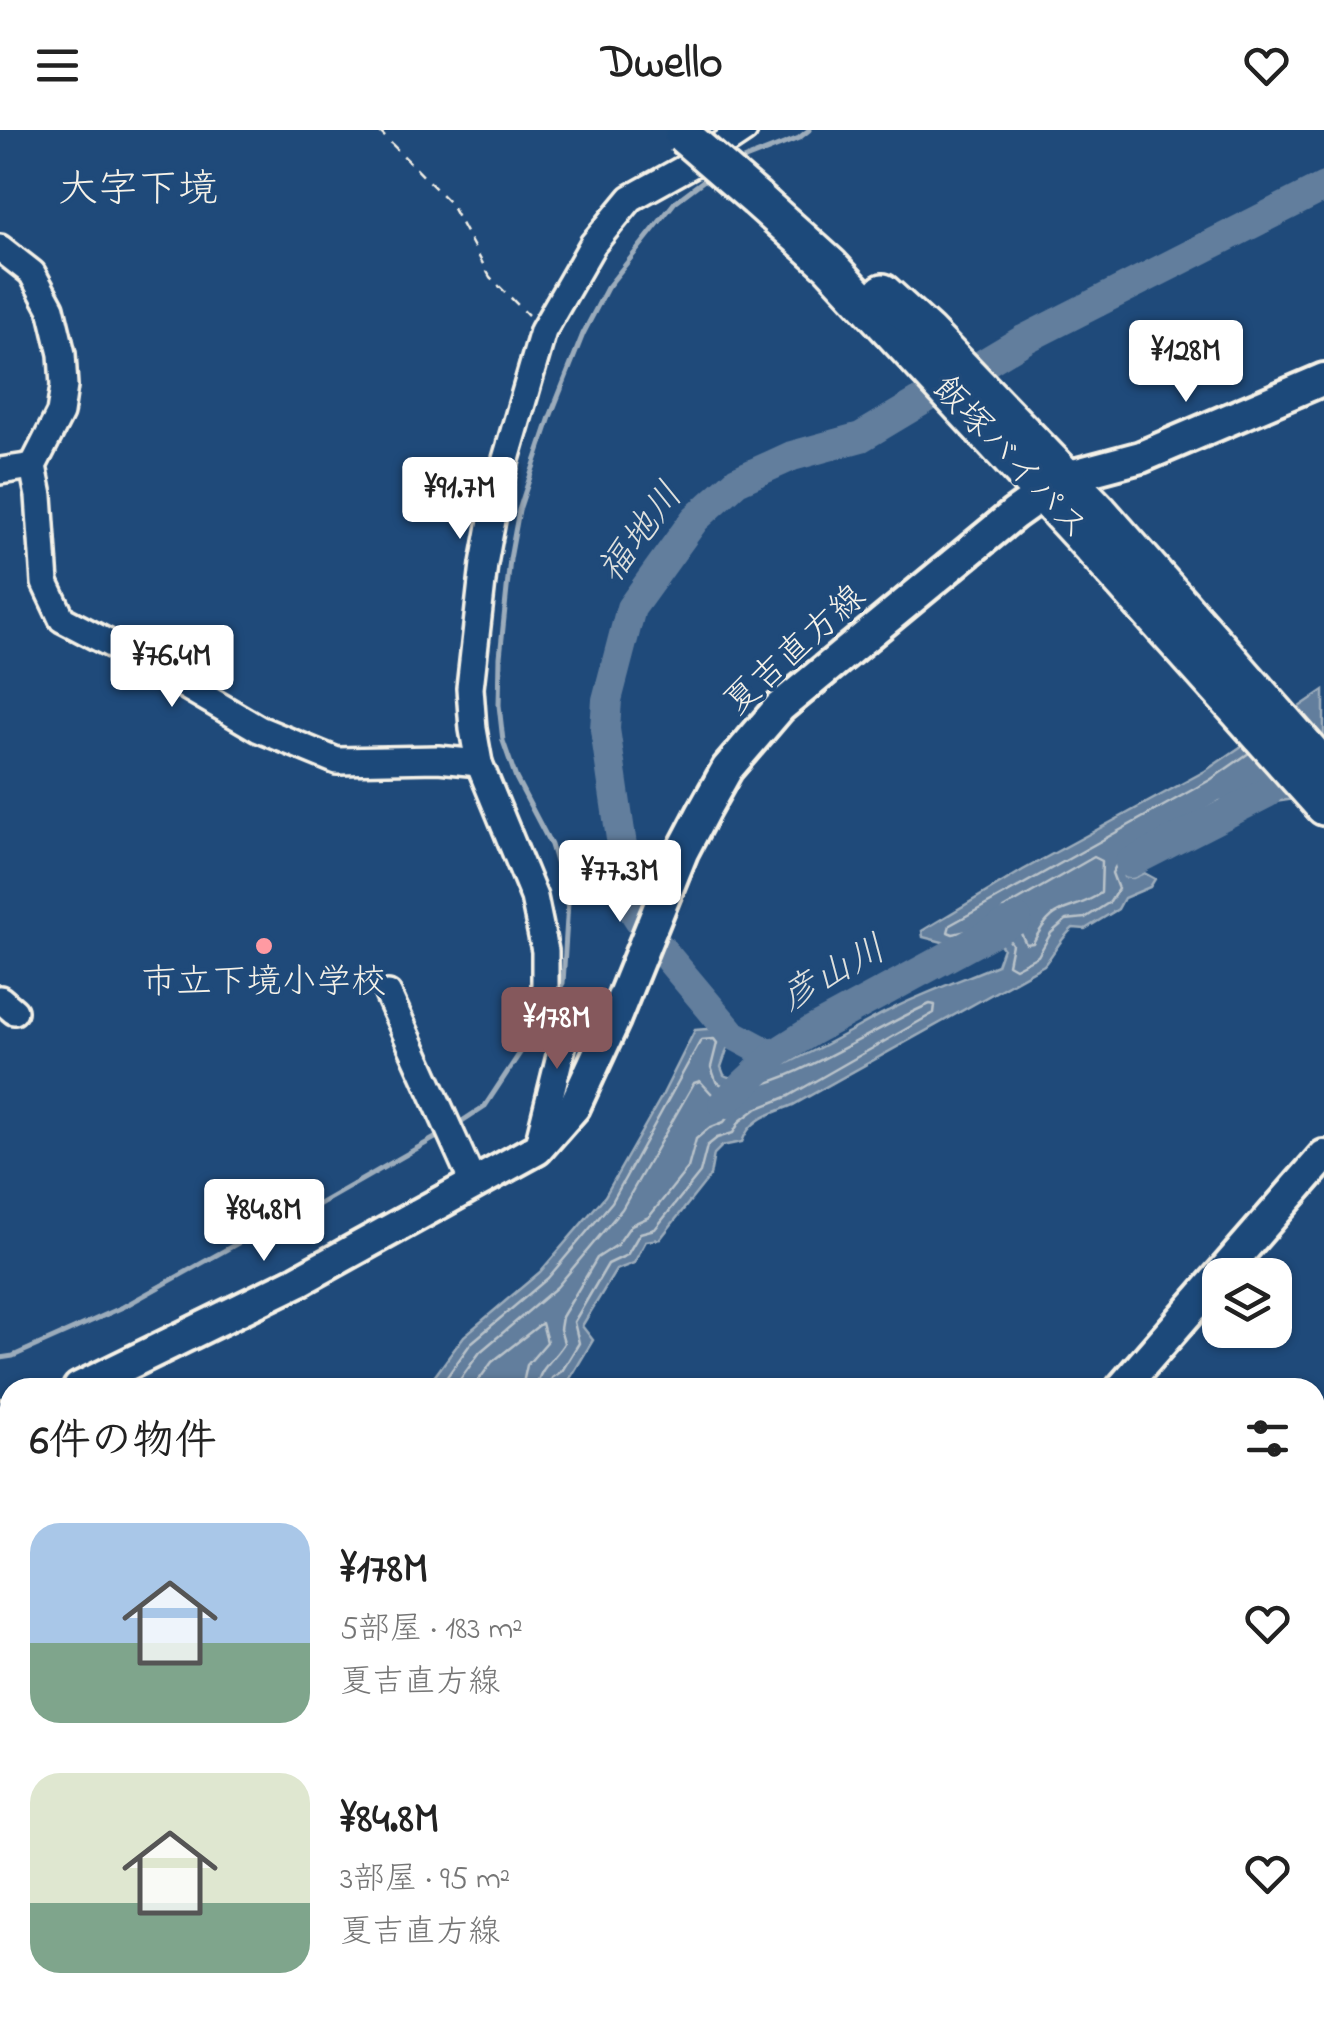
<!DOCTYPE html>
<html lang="ja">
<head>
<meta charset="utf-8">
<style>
	body { margin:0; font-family:"Indie Flower","Klee One",sans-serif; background:#f2f2f2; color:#222; height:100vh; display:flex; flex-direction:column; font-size:38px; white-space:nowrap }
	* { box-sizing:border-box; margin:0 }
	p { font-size:32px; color:#767676 }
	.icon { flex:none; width:55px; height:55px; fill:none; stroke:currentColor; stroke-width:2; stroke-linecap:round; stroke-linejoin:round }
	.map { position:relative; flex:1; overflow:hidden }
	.details { position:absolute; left:0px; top:1248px; width:1325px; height:642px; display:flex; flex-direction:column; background:#fff; border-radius:30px 30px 0 0; box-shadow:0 2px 8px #0004 }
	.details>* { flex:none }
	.tools { position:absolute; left:1202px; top:1128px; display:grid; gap:20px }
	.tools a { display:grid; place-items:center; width:90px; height:90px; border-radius:20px; background:#fff; box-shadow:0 2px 8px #0004; font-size:50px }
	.price { position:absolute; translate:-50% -85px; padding:0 22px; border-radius:10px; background:#fff; color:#222; font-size:32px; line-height:65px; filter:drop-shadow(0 2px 5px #0008) }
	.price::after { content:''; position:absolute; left:50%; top:60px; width:30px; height:22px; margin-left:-15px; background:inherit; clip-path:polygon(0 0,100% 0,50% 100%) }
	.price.selected { background:#85585c; color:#fff }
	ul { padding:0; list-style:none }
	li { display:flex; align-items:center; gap:30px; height:250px; padding:0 30px }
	li span { display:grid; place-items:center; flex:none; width:280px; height:200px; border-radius:30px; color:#555 }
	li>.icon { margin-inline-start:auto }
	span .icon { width:120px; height:120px; fill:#fffc; stroke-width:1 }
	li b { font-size:42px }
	h2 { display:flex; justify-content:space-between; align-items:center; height:120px; padding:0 30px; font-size:42px }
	header { display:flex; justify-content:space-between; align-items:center; height:130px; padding:0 30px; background:#fff; font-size:45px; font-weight:700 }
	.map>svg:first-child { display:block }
	.water { fill:#627e9d; stroke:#9cacbb; stroke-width:2.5 }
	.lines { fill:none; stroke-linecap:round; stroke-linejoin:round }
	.shore { stroke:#bac3ca; stroke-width:2.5 }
	.stream { stroke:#9cacbb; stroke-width:5 }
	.river { stroke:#627e9d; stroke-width:30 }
	.minor-casing { stroke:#f4f1e8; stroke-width:32 }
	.major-casing { stroke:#f4f1e8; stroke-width:38 }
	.highway-casing { stroke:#f4f1e8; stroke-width:42 }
	.path { stroke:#f4f1e8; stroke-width:2.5; stroke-dasharray:10 8; stroke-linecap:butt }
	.minor { stroke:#1f4a7a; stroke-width:25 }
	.major { stroke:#1f4a7a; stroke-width:30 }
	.highway { stroke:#1f4a7a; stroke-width:35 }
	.highway-bridge-casing { stroke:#f4f1e8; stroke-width:42; stroke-linecap:butt }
	.highway-bridge { stroke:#1f4a7a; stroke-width:35 }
	.poi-dot { fill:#ff9aa2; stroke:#1f4a7a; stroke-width:4 }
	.labels { text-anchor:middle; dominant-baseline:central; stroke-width:8; stroke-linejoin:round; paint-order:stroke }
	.street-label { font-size:35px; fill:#f4f1e8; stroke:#1f4a7a }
	.poi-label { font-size:35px; fill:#f4f1e8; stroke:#1f4a7a }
	.water-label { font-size:38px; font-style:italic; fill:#dee0dd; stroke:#1f4a7a }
	.quarter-label { font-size:40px; fill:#f4f1e8; stroke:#1f4a7a }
</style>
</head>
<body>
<header><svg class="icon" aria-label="menu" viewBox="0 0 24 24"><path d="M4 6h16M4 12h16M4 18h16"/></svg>Dwello<svg class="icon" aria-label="heart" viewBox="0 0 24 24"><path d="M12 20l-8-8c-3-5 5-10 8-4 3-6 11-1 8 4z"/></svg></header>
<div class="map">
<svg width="1324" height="1889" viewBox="0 0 1324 1889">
	<rect width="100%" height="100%" fill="#1f4a7a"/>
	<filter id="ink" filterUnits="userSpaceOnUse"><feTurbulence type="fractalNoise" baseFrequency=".01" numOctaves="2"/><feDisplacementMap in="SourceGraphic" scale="20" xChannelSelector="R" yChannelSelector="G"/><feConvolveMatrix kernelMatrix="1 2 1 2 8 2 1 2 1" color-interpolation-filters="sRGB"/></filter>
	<g filter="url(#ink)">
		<!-- water -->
		<path class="water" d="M 1324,560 L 1324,648 L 1294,669 L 1262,674 L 1244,682 L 1224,680 L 1122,741 L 1124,747 L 1133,748 L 1144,743 L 1155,749 L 1150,757 L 1124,768 L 1118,779 L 1085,799 L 1073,798 C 1060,809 1055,822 1044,835 L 793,975 C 771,984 750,988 742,1012 L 722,1016 L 714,1024 L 710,1046 L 660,1109 L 646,1111 L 634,1133 L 616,1140 L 582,1196 L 593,1210 L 568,1252 L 554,1253 L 552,1258 L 426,1258 L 464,1206 L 540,1142 L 605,1066 L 663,964 L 695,900 C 708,899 724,895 731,908 L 721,937 L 724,945 C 754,962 856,896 888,881 C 923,863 961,850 997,835 L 1003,818 L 993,805 L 954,815 L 923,807 L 922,801 L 1023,740 L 1205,641 Z"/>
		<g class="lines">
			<!-- shore -->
			<g class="shore">
				<polyline points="1249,623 1210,650 950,795 948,802 953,804 991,796 999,797 1012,814 1008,834 1015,838 1038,826 1051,803 1066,790 1085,788 1110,772 1118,759 1112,743 1118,732 1220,671 1242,672 1259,664 1282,661"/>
				<path d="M 1094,727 L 1102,731 L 1101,763 C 1067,786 1055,769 1033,813 L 1026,814 L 1017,795 L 1003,784 L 1003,779 Z"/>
				<path d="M 439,1258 L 471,1213 L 548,1148 L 612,1072 L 701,910 L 714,909 L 717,913 L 711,937 L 716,951 C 723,956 728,959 737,959 C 788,957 879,895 930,874 L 935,875 L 934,883 L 789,966 L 756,979 L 740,991 L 733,1003 L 717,1008 L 707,1016 L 700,1043 L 655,1099 L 640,1103 L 627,1125 L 608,1134 L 574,1192 L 579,1213 L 562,1241 L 552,1248 L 549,1258"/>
				<path d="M 454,1258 L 480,1222 L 557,1157 L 622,1079 L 694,953 L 700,951 L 712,964 L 733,972 L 734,979 L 724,992 L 709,998 L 696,1009 L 688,1038 L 649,1087 L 631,1095 L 617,1115 L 597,1128 L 562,1187 L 560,1199 L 564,1213 C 555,1229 538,1238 537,1258"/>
				<polyline points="473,1258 492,1232 542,1193 547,1212 527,1235 522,1258"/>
			</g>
			<!-- stream -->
			<g class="stream">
				<polyline points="735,33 799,8 809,0"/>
				<polyline points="555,867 563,853 568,772 551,715 516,648 503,611 499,575 500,527 510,429 519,380 550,287 583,204 607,158 675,72 711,45"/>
				<polyline points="456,995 485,976 545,885"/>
				<polyline points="0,1228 13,1226 123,1177 256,1103 309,1080 442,1004"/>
				<polyline points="640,1889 666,1880"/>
			</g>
			<!-- river -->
			<g class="river">
				<polyline points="1130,733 1267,663"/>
				<polyline points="773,926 732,904 650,806 635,783 627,750 605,599 607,570 631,478 695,389 737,351 792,326 861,307 1025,209 1324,57"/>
				<polyline points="723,974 778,922 813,900 1017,789"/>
				<polyline points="0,1693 10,1688"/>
				<polyline points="911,1880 922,1889"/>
			</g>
			<!-- minor casing -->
			<g class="minor-casing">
				<g id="minor">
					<polyline points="0,118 32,143 51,178 62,224 64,256 60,283 33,336 39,366 45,453 62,489 143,531 259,599 337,631 438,629 479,633"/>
					<polyline points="0,341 33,336"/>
					<polyline points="388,864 474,1055"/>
					<polyline points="0,869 14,881"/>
					<polyline points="537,1019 569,889 545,876 545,821 534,767 479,633 473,599 470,558 484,434 498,357 543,201 593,114 631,68 696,32 744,0"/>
					<polyline points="1315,1294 1324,1289"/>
					<polyline points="1315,1676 1324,1675"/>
					<polyline points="870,1880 881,1889"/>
					<polyline points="343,1889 358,1880"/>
				</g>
			</g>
			<!-- major casing -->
			<g class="major-casing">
				<g id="major">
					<polyline points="79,1258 298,1151 537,1019 574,977 614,890 682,722 703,682 727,639 780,577 1014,384 1066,347 1141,327 1324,249"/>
					<polyline points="1122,1258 1324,1026"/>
					<polyline points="0,1287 10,1284"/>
					<polyline points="208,1889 227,1880"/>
				</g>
			</g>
			<!-- highway casing -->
			<g class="highway-casing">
				<g id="highway">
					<polyline points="757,69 830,135 1081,406 1324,677"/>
					<polyline points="883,162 928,203 1100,382 1324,637"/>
				</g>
			</g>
			<!-- path -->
			<polyline class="path" points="378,0 450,73 490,147 528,185"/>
			<!-- minor -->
			<use href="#minor" class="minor"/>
			<!-- major -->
			<use href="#major" class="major"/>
			<!-- highway -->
			<use href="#highway" class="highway"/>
			<!-- highway-bridge casing -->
			<g class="highway-bridge-casing">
				<polyline id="highway-bridge" points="683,5 757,69"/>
			</g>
			<!-- highway-bridge -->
			<use href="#highway-bridge" class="highway-bridge"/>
		</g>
	</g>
	<!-- markers -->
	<circle class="poi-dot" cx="264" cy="816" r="10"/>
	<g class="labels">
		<!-- street labels -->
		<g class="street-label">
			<text transform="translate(1009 329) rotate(47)">飯塚バイパス</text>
			<text transform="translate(796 521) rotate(-42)">夏吉直方線</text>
		</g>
		<!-- poi labels -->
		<g class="poi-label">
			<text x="264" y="853">市立下境小学校</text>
		</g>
		<!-- water labels -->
		<g class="water-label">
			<text transform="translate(642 404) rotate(-53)">福地川</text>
			<text transform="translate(834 845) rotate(-29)">彦山川</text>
		</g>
		<!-- quarter labels -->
		<g class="quarter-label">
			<text x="138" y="61">大字下境</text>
		</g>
	</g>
</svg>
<div class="tools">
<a><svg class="icon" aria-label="layers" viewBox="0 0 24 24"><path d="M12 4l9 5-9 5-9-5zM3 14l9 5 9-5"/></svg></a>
</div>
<b class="price" style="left:1186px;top:275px">¥128M</b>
<b class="price" style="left:460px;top:412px">¥91.7M</b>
<b class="price" style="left:172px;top:580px">¥76.4M</b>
<b class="price" style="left:620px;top:795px">¥77.3M</b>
<b class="price selected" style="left:557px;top:942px">¥178M</b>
<b class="price" style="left:264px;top:1134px">¥84.8M</b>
<section class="details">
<h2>6件の物件<svg class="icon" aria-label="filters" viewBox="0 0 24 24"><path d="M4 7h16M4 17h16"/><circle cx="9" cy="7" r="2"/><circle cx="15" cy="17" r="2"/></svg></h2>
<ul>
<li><span style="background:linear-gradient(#a9c7e8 60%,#7fa58c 0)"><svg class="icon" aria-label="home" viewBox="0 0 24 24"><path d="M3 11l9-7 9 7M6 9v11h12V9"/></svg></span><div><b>¥178M</b><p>5部屋 · 183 m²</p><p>夏吉直方線</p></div><svg class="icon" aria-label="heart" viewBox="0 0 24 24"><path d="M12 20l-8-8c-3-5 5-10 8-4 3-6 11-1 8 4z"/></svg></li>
<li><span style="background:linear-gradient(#dfe7d0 65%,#7fa58c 0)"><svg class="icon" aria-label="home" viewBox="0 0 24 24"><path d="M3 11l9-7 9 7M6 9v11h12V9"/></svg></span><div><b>¥84.8M</b><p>3部屋 · 95 m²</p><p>夏吉直方線</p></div><svg class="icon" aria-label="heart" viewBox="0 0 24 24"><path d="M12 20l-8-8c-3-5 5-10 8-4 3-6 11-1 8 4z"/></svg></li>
</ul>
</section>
</div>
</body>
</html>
